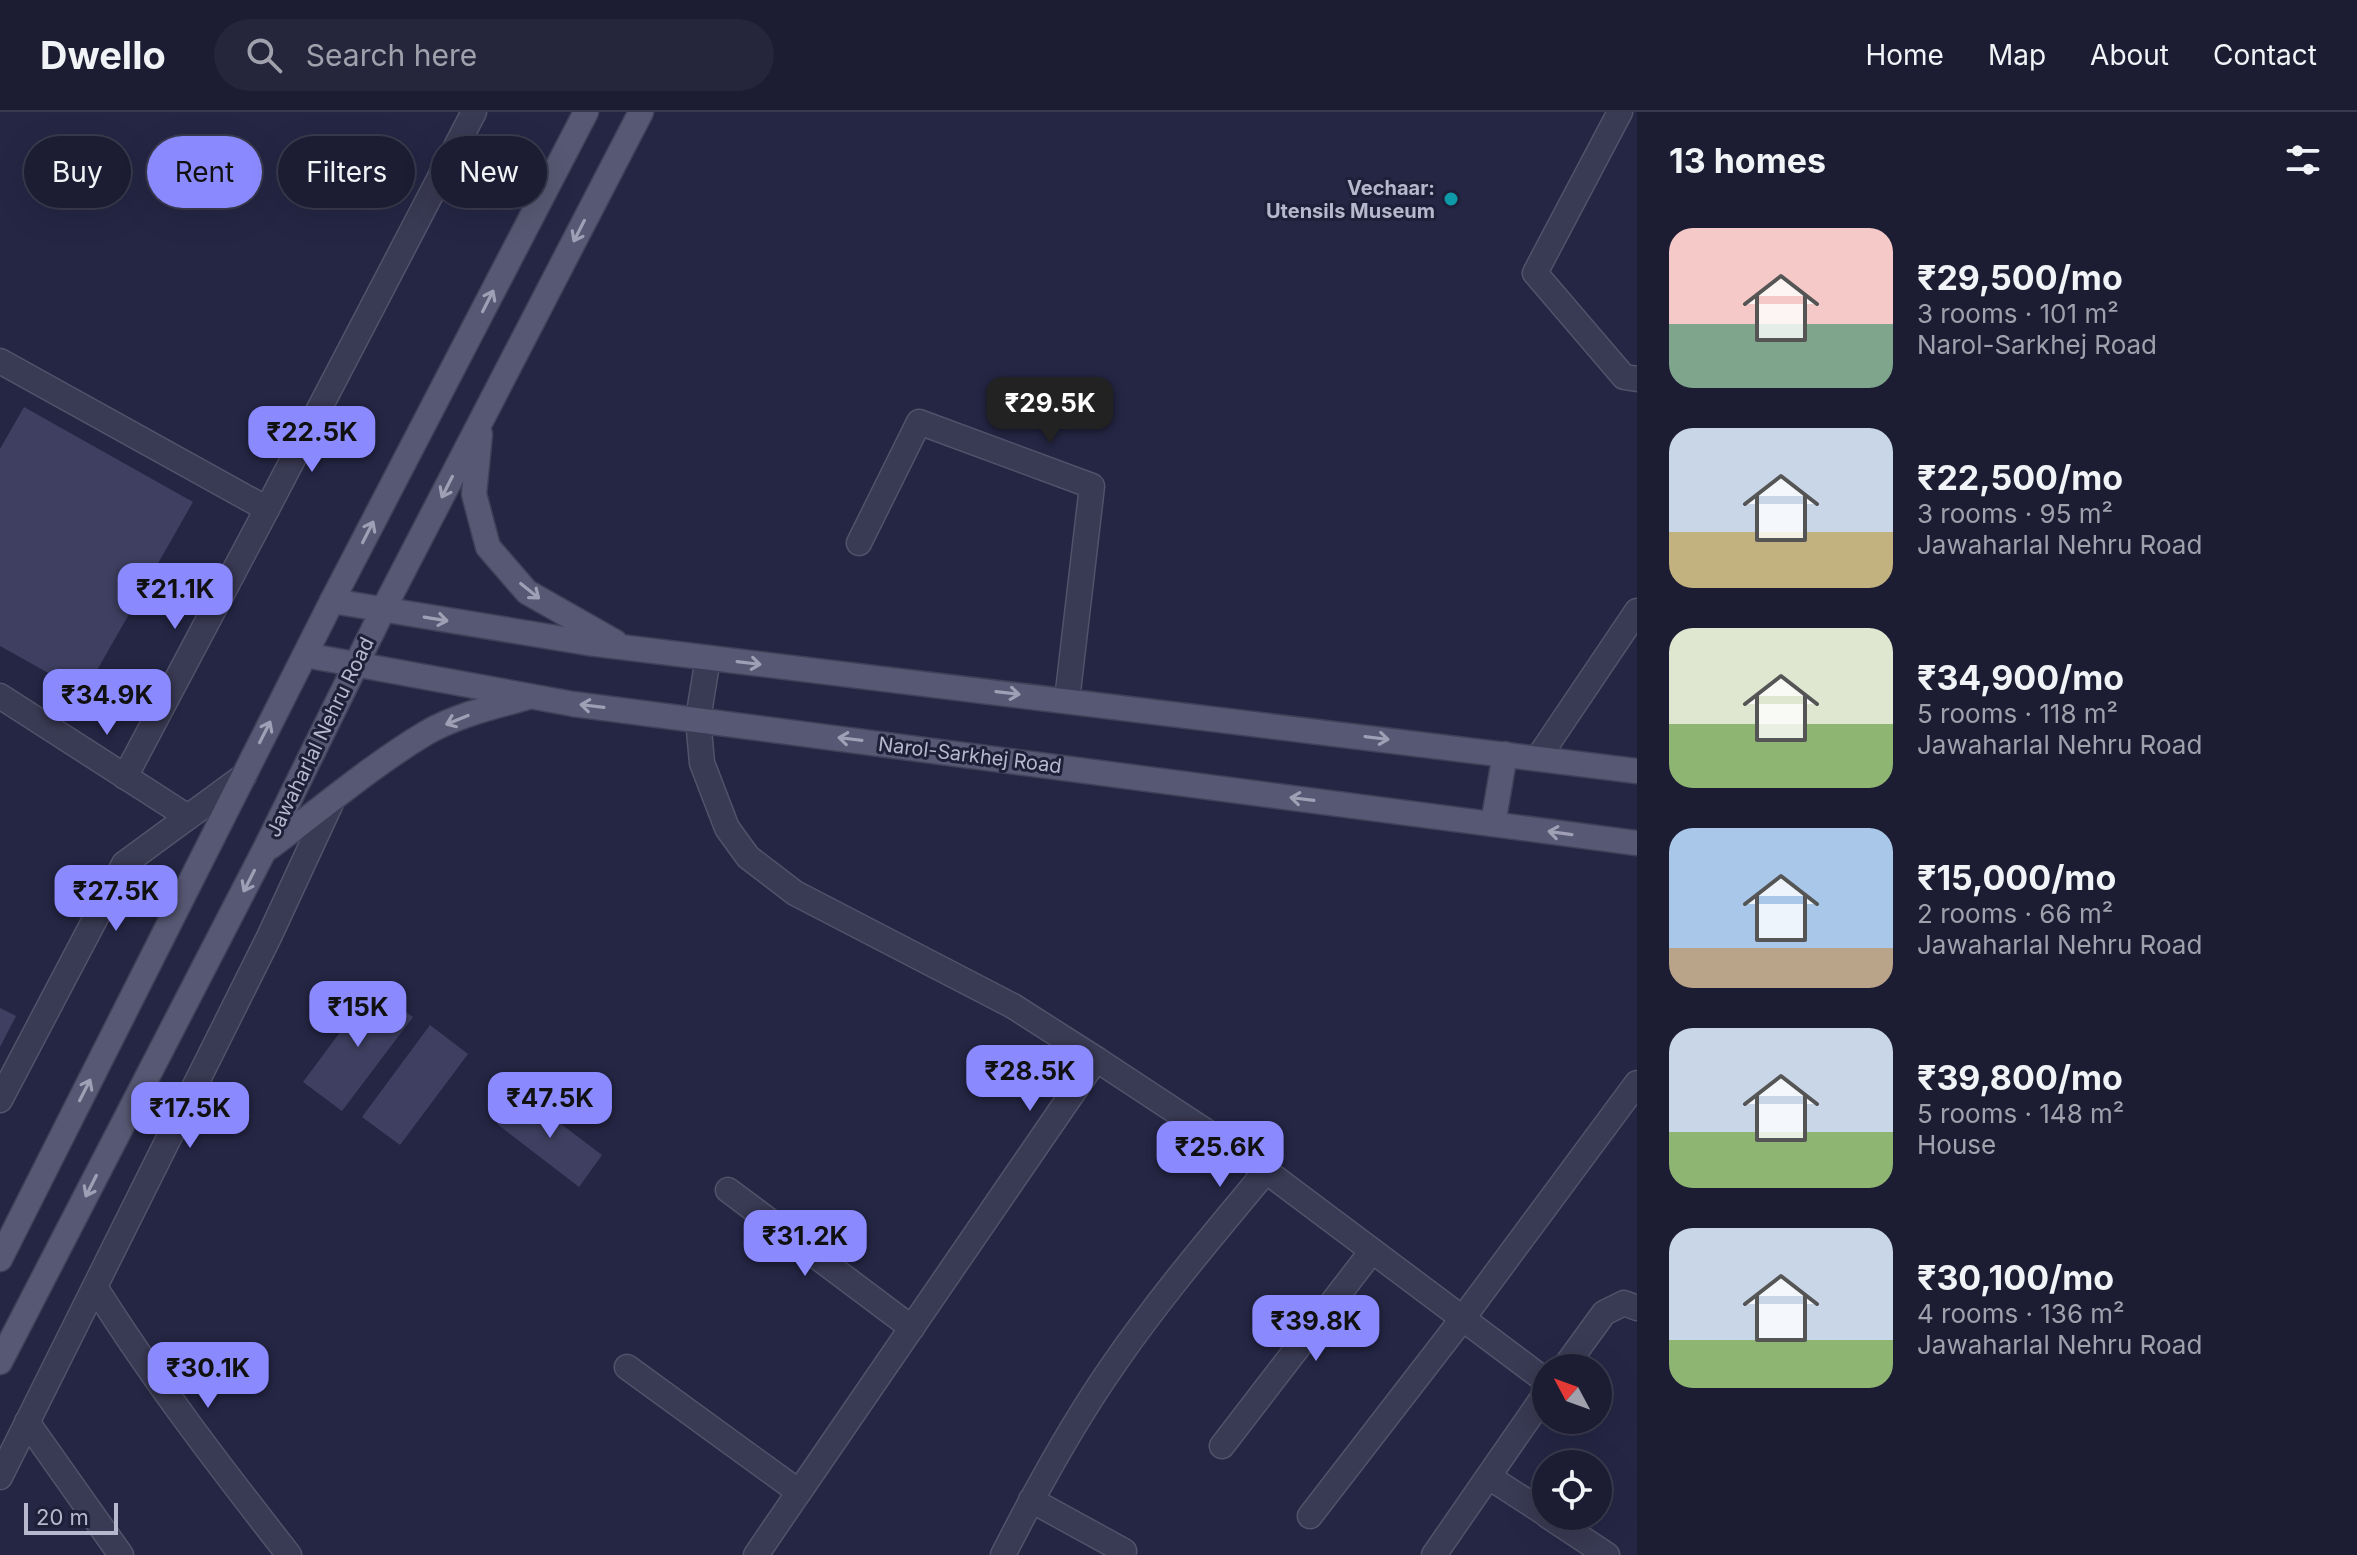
<!DOCTYPE html>
<html lang="en">
<head>
<meta charset="utf-8">
<style>
	body { margin:0; font-family:Inter,sans-serif; background:#25253b; color:#f1f3f6; height:100vh; display:flex; flex-direction:column; font-size:30px; white-space:nowrap }
	* { box-sizing:border-box; margin:0 }
	p { font-size:26px; color:#a0a1ac }
	.icon { flex:none; width:44px; height:44px; fill:none; stroke:currentColor; stroke-width:2; stroke-linecap:round; stroke-linejoin:round }
	.map { position:relative; flex:1; overflow:hidden }
	.sheet { display:flex; flex-direction:column; background:#1c1c33; width:720px }
	.sheet>* { flex:none }
	.top-card { position:absolute; left:24px; top:24px; width:760px; height:72px; display:flex; gap:16px }
	.needle { width:52px; rotate:311deg }
	.tools { position:absolute; left:1532px; top:1242px; display:grid; gap:16px }
	.tools a { display:grid; place-items:center; width:80px; height:80px; border-radius:50%; background:#1c1c33; box-shadow:0 8px 32px #0002,0 0 0 2px #3a3a4e; font-size:40px }
	.scale { position:absolute; left:24px; bottom:20px; width:94px; box-sizing:border-box; padding-left:8px; border:4px solid #b7b7cd; border-top:0; font-size:22px; line-height:28px; white-space:nowrap; color:#b7b7cd; -webkit-text-stroke:6px #1e1f38; paint-order:stroke }
	.price { position:absolute; translate:-50% -68px; padding:0 18px; border-radius:16px; background:#8a8afe; color:#111; font-size:26px; line-height:52px; filter:drop-shadow(0 2px 4px #0008) }
	.price::after { content:''; position:absolute; left:50%; top:48px; width:24px; height:18px; margin-left:-12px; background:inherit; clip-path:polygon(0 0,100% 0,50% 100%) }
	.price.current { background:#222; color:#fff }
	ul { padding:0; list-style:none }
	li { display:flex; align-items:center; gap:24px; height:200px; padding:0 32px }
	li span { display:grid; place-items:center; flex:none; width:224px; height:160px; border-radius:24px; color:#555 }
	li>.icon { margin-inline-start:auto }
	span .icon { width:96px; height:96px; fill:#fffc; stroke-width:1 }
	li b { font-size:34px }
	h2 { display:flex; justify-content:space-between; align-items:center; height:96px; padding:0 32px; font-size:34px }
	.chip { padding:0 28px; border-radius:36px; background:#1c1c33; box-shadow:0 8px 32px #0002,0 0 0 2px #3a3a4e; font-size:28px; line-height:72px }
	.chip.current { background:#8a8afe; color:#111 }
	header { display:flex; align-items:center; gap:48px; box-sizing:border-box; height:112px; padding:0 40px; background:#1c1c33; border-bottom:2px solid #3a3a4e }
	header strong { font-size:38px }
	nav { display:flex; gap:44px; margin-inline-start:auto; font-size:28px }
	.search { width:560px; height:72px; background:#25253b; display:flex; align-items:center; gap:20px; box-sizing:border-box; padding:0 28px; border-radius:44px; color:#a0a1ac; font-size:30px }
	main { display:flex; flex:1; min-height:0 }
	.map>svg:first-child { display:block }
	.building { fill:#3f4061 }
	.lines { fill:none; stroke-linecap:round; stroke-linejoin:round }
	.minor-casing { stroke:#52526a; stroke-width:27 }
	.major-casing { stroke:#404159; stroke-width:27 }
	.minor { stroke:#393a53; stroke-width:24 }
	.major { stroke:#575873; stroke-width:24 }
	.oneway { stroke:#9f9fb6 }
	.culture-dot { fill:#0f9aa8; stroke:#1e1f38; stroke-width:3 }
	.labels { text-anchor:middle; dominant-baseline:central; stroke-width:6; stroke-linejoin:round; paint-order:stroke }
	.poi-label { font-size:20px; font-weight:bold; fill:#b7b7cd; stroke:#1e1f38; text-anchor:end }
	.street-label { font-size:20px; fill:#b7b7cd; stroke:#1e1f38 }
</style>
</head>
<body>
<header>
<strong>Dwello</strong>
<div class="search"><svg class="icon" aria-label="search" viewBox="0 0 24 24"><circle cx="10" cy="10" r="6"/><path d="M15 15l6 6"/></svg>Search here</div>
<nav><a>Home</a><a>Map</a><a>About</a><a>Contact</a></nav>
</header>
<main>
<div class="map">
<svg width="1637" height="1443" viewBox="0 0 1637 1443">
	<rect width="100%" height="100%" fill="#252644"/>
	<!-- building -->
	<g class="building">
		<polygon points="24,295 193,390 84,581 0,534 0,337"/>
		<polygon points="373,876 413,905 342,999 303,970"/>
		<polygon points="0,896 16,904 0,935"/>
		<polygon points="430,913 468,942 400,1033 362,1005"/>
		<polygon points="520,981 602,1043 579,1075 497,1012"/>
	</g>
	<g class="lines">
		<!-- minor casing -->
		<g class="minor-casing">
			<g id="minor">
				<polyline points="1620,0 1535,161 1624,265 1637,267"/>
				<polyline points="0,249 267,397 474,0"/>
				<polyline points="859,431 919,310 1092,374 1067,588"/>
				<polyline points="0,584 188,705"/>
				<polyline points="1538,646 1637,499"/>
				<polyline points="125,665 267,397"/>
				<polyline points="1096,947 1266,1059"/>
				<polyline points="0,988 124,752 244,664"/>
				<polyline points="728,1078 912,1216"/>
				<path d="M 95,1175 C 154,1269 221,1356 289,1443"/>
				<polyline points="627,1255 799,1380 1096,947 1013,894 795,781 748,745 727,716 702,651 698,607 708,546"/>
				<polyline points="1564,1256 1604,1201 1624,1191 1637,1196"/>
				<polyline points="27,1310 121,1443"/>
				<polyline points="1222,1334 1372,1139"/>
				<polyline points="0,1365 269,825 332,689"/>
				<polyline points="1489,1365 1546,1402"/>
				<polyline points="1031,1388 1124,1439"/>
				<polyline points="1310,1404 1463,1206 1637,971"/>
				<polyline points="1548,1404 1607,1443"/>
				<polyline points="756,1443 799,1380"/>
				<path d="M 1003,1443 C 1036,1378 1072,1312 1114,1252 C 1160,1185 1214,1122 1266,1059 L 1546,1269"/>
				<polyline points="1434,1443 1546,1281"/>
			</g>
		</g>
		<!-- major casing -->
		<g class="major-casing">
			<g id="major">
				<polyline points="480,322 474,382 488,435 527,480 615,530"/>
				<polyline points="332,489 588,531 1637,659"/>
				<polyline points="305,543 573,592 1637,731"/>
				<polyline points="1493,712 1505,642"/>
				<path d="M 270,735 C 321,697 371,654 426,621 C 455,604 492,595 525,586"/>
				<polyline points="0,1147 332,489 586,0"/>
				<polyline points="0,1250 264,739 383,498 641,0"/>
			</g>
		</g>
		<!-- minor -->
		<use href="#minor" class="minor"/>
		<!-- major -->
		<use href="#major" class="major"/>
	</g>
	<!-- one-way arrows -->
	<defs><path id="oneway-shaft" d="M-6 0H5M1.5-3L5.5 0L1.5 3" fill="none" stroke-width="1.6" stroke-linecap="round" stroke-linejoin="round" transform="scale(2)"/></defs>
	<g class="oneway">
		<use href="#oneway-shaft" transform="translate(579 119) rotate(117)"/>
		<use href="#oneway-shaft" transform="translate(488 189) rotate(-63)"/>
		<use href="#oneway-shaft" transform="translate(447 375) rotate(117)"/>
		<use href="#oneway-shaft" transform="translate(368 420) rotate(-63)"/>
		<use href="#oneway-shaft" transform="translate(530 479) rotate(39)"/>
		<use href="#oneway-shaft" transform="translate(436 507) rotate(9)"/>
		<use href="#oneway-shaft" transform="translate(749 551) rotate(7)"/>
		<use href="#oneway-shaft" transform="translate(1008 581) rotate(7)"/>
		<use href="#oneway-shaft" transform="translate(592 594) rotate(-173)"/>
		<use href="#oneway-shaft" transform="translate(457 608) rotate(158)"/>
		<use href="#oneway-shaft" transform="translate(265 620) rotate(-63)"/>
		<use href="#oneway-shaft" transform="translate(1377 626) rotate(7)"/>
		<use href="#oneway-shaft" transform="translate(850 627) rotate(-173)"/>
		<use href="#oneway-shaft" transform="translate(1302 687) rotate(-173)"/>
		<use href="#oneway-shaft" transform="translate(1560 721) rotate(-172)"/>
		<use href="#oneway-shaft" transform="translate(249 769) rotate(117)"/>
		<use href="#oneway-shaft" transform="translate(85 978) rotate(-63)"/>
		<use href="#oneway-shaft" transform="translate(91 1074) rotate(117)"/>
	</g>
	<!-- markers -->
	<circle class="culture-dot" cx="1451" cy="87" r="8"/>
	<g class="labels">
		<!-- poi labels -->
		<g class="poi-label">
			<text x="1435" y="76">Vechaar:<tspan x="1435" dy="23">Utensils Museum</tspan></text>
		</g>
		<!-- street labels -->
		<g class="street-label">
			<text transform="translate(320 625) rotate(-64)">Jawaharlal Nehru Road</text>
			<text transform="translate(970 643) rotate(7)">Narol-Sarkhej Road</text>
		</g>
	</g>
</svg>
<div class="tools">
<a><svg class="needle" viewBox="-14 -14 28 28"><path d="M0-13l5 13h-10z" fill="#e53935"/><path d="M0 13l5-13h-10z" fill="#a0a1ac"/></svg></a>
<a><svg class="icon" aria-label="locate" viewBox="0 0 24 24"><circle cx="12" cy="12" r="6"/><path d="M12 2v4M12 18v4M2 12h4M18 12h4"/></svg></a>
</div>
<div class="scale">20 m</div>
<b class="price current" style="left:1050px;top:333px">₹29.5K</b>
<b class="price" style="left:312px;top:362px">₹22.5K</b>
<b class="price" style="left:175px;top:519px">₹21.1K</b>
<b class="price" style="left:107px;top:625px">₹34.9K</b>
<b class="price" style="left:116px;top:821px">₹27.5K</b>
<b class="price" style="left:358px;top:937px">₹15K</b>
<b class="price" style="left:1030px;top:1001px">₹28.5K</b>
<b class="price" style="left:550px;top:1028px">₹47.5K</b>
<b class="price" style="left:190px;top:1038px">₹17.5K</b>
<b class="price" style="left:1220px;top:1077px">₹25.6K</b>
<b class="price" style="left:805px;top:1166px">₹31.2K</b>
<b class="price" style="left:1316px;top:1251px">₹39.8K</b>
<b class="price" style="left:208px;top:1298px">₹30.1K</b>
<div class="top-card">
<a class="chip">Buy</a>
<a class="chip current">Rent</a>
<a class="chip">Filters</a>
<a class="chip">New</a>
</div>
</div>
<section class="sheet">
<h2>13 homes<svg class="icon" aria-label="filters" viewBox="0 0 24 24"><path d="M4 7h16M4 17h16"/><circle cx="9" cy="7" r="2"/><circle cx="15" cy="17" r="2"/></svg></h2>
<ul>
<li><span style="background:linear-gradient(#f6c9c9 60%,#7fa58c 0)"><svg class="icon" aria-label="home" viewBox="0 0 24 24"><path d="M3 11l9-7 9 7M6 9v11h12V9"/></svg></span><div><b>₹29,500/mo</b><p>3 rooms · 101 m²</p><p>Narol-Sarkhej Road</p></div></li>
<li><span style="background:linear-gradient(#c9d6e8 65%,#c2b280 0)"><svg class="icon" aria-label="home" viewBox="0 0 24 24"><path d="M3 11l9-7 9 7M6 9v11h12V9"/></svg></span><div><b>₹22,500/mo</b><p>3 rooms · 95 m²</p><p>Jawaharlal Nehru Road</p></div></li>
<li><span style="background:linear-gradient(#dfe7d0 60%,#8fb573 0)"><svg class="icon" aria-label="home" viewBox="0 0 24 24"><path d="M3 11l9-7 9 7M6 9v11h12V9"/></svg></span><div><b>₹34,900/mo</b><p>5 rooms · 118 m²</p><p>Jawaharlal Nehru Road</p></div></li>
<li><span style="background:linear-gradient(#a9c7e8 75%,#b9a48a 0)"><svg class="icon" aria-label="home" viewBox="0 0 24 24"><path d="M3 11l9-7 9 7M6 9v11h12V9"/></svg></span><div><b>₹15,000/mo</b><p>2 rooms · 66 m²</p><p>Jawaharlal Nehru Road</p></div></li>
<li><span style="background:linear-gradient(#c9d6e8 65%,#8fb573 0)"><svg class="icon" aria-label="home" viewBox="0 0 24 24"><path d="M3 11l9-7 9 7M6 9v11h12V9"/></svg></span><div><b>₹39,800/mo</b><p>5 rooms · 148 m²</p><p>House</p></div></li>
<li><span style="background:linear-gradient(#c9d6e8 70%,#8fb573 0)"><svg class="icon" aria-label="home" viewBox="0 0 24 24"><path d="M3 11l9-7 9 7M6 9v11h12V9"/></svg></span><div><b>₹30,100/mo</b><p>4 rooms · 136 m²</p><p>Jawaharlal Nehru Road</p></div></li>
</ul>
</section>
</main>
</body>
</html>
